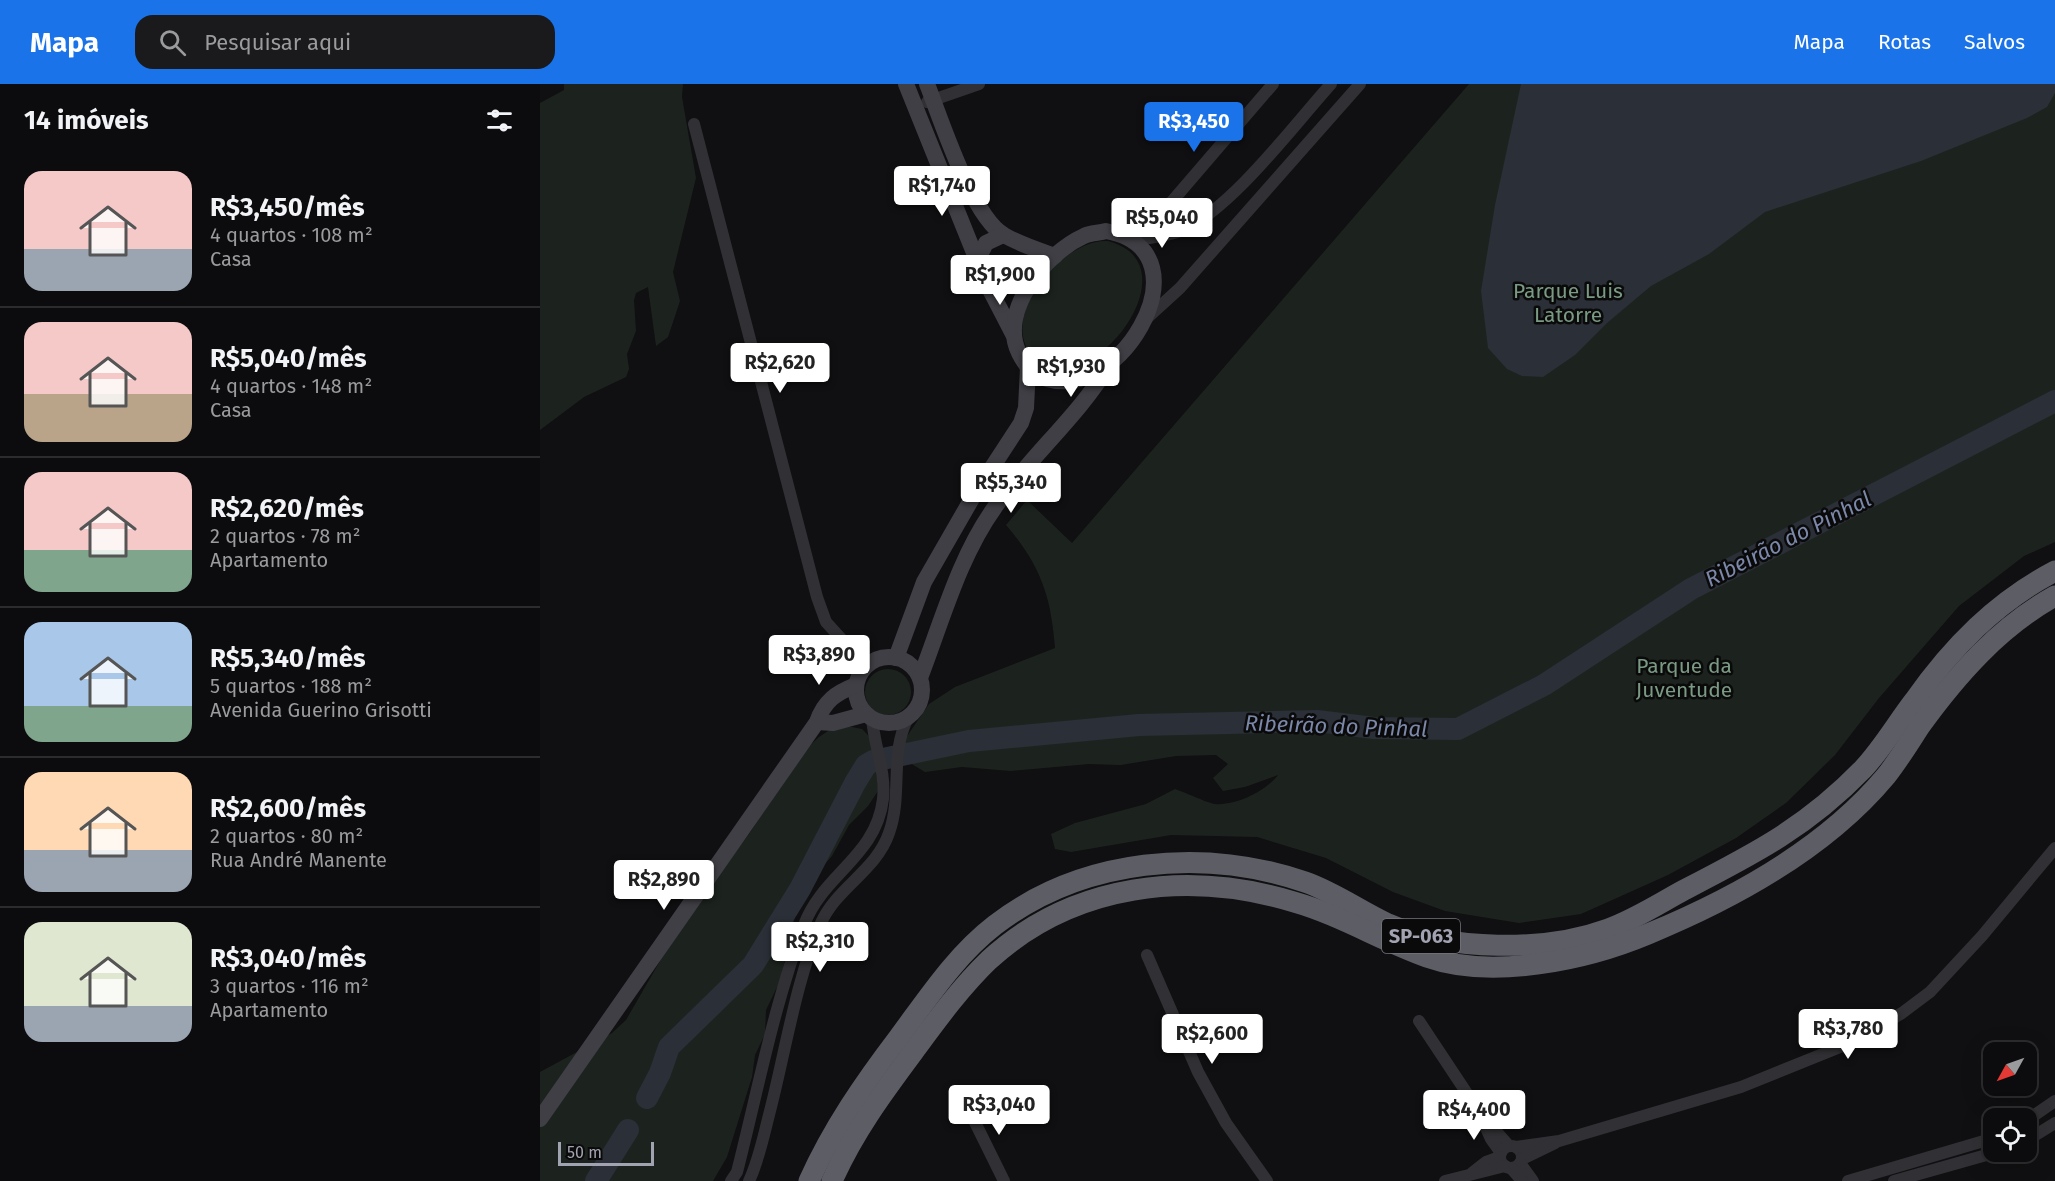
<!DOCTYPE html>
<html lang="pt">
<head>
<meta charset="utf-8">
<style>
	body { margin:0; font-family:"Fira Sans",sans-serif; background:#1a191b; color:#f1f3f6; height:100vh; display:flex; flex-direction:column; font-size:22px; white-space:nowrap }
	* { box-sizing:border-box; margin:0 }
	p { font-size:20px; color:#9a9b9d }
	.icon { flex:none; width:33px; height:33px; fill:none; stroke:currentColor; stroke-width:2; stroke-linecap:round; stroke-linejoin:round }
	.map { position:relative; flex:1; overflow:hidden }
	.drawer { display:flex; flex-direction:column; background:#0c0b0d; width:540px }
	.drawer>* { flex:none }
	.needle { width:39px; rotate:230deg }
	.controls { position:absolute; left:1443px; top:958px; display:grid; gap:12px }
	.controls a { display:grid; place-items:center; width:54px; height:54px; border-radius:12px; background:#0c0b0d; box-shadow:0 6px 24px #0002,0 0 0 2px #2c2b2e; font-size:30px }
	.scale { position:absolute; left:18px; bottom:15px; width:96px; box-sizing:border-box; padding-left:6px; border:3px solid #a2a3b0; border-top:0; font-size:16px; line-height:21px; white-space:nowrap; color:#a2a3b0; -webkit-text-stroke:4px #0b0a0b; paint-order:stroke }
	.price { position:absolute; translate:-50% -51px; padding:0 14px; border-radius:6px; background:#fff; color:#222; font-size:20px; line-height:39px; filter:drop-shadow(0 2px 3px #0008) }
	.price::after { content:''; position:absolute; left:50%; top:36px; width:18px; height:14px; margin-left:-9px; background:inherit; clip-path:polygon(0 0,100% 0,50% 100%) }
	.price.selected { background:#1a73e8; color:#fff }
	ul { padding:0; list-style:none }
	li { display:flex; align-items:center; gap:18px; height:150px; padding:0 24px }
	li+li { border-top:2px solid #2c2b2e }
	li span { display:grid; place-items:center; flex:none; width:168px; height:120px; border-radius:18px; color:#555 }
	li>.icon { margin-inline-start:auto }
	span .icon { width:72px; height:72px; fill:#fffc; stroke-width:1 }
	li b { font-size:26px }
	h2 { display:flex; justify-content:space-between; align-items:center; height:72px; padding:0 24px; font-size:26px }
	header { display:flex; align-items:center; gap:36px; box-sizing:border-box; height:84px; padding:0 30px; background:#1a73e8; color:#fff }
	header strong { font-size:28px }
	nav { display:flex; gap:33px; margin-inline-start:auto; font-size:21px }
	.search { width:420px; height:54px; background:#1a191b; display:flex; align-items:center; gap:15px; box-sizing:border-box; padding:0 21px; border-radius:18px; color:#9a9b9d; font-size:22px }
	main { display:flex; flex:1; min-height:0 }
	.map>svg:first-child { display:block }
	.green { fill:#1c231e }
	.water { fill:#2b2f37 }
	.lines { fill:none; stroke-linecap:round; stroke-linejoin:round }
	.river { stroke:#2b2f37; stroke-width:22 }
	.street { stroke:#313135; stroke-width:12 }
	.secondary { stroke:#3f3f45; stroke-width:16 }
	.highway { stroke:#5d5d66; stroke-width:21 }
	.labels { text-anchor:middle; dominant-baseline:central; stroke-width:5; stroke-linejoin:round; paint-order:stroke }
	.shield { fill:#0b0a0b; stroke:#75757e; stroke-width:1.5 }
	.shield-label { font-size:20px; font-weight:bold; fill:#a2a3b0 }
	.park-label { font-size:21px; fill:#7a9a84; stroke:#0b0a0b }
	.water-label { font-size:22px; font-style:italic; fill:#7b88a9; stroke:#0b0a0b }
</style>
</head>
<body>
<header>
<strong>Mapa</strong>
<div class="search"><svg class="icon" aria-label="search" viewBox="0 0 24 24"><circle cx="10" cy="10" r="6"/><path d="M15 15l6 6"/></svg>Pesquisar aqui</div>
<nav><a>Mapa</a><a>Rotas</a><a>Salvos</a></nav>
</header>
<main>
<section class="drawer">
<h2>14 imóveis<svg class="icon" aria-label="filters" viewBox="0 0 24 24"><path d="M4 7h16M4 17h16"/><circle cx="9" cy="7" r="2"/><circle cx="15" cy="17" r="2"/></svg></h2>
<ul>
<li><span style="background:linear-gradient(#f6c9c9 65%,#9aa5b1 0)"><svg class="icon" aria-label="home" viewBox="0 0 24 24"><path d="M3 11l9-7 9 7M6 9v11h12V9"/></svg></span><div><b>R$3,450/mês</b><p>4 quartos · 108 m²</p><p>Casa</p></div></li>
<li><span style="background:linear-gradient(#f6c9c9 60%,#b9a48a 0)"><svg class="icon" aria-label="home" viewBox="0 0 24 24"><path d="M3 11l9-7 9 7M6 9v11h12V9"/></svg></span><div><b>R$5,040/mês</b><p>4 quartos · 148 m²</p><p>Casa</p></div></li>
<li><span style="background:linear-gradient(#f6c9c9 65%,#7fa58c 0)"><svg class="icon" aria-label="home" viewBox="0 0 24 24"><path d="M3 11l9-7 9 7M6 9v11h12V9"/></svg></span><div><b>R$2,620/mês</b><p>2 quartos · 78 m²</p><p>Apartamento</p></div></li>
<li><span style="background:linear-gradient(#a9c7e8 70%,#7fa58c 0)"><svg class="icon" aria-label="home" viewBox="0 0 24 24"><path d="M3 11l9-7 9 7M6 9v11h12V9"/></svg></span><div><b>R$5,340/mês</b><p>5 quartos · 188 m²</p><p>Avenida Guerino Grisotti</p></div></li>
<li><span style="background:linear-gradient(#ffd9b3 65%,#9aa5b1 0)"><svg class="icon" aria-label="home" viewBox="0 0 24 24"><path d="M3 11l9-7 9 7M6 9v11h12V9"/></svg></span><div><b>R$2,600/mês</b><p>2 quartos · 80 m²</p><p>Rua André Manente</p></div></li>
<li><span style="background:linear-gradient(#dfe7d0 70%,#9aa5b1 0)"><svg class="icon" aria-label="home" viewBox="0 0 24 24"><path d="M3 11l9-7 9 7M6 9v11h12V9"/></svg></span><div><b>R$3,040/mês</b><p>3 quartos · 116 m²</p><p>Apartamento</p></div></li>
</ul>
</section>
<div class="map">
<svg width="1515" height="1097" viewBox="0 0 1515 1097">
	<rect width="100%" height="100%" fill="#100f11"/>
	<!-- green -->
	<g class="green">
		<polygon points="24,0 143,0 142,13 156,94 133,188 140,217 128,253 116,262 108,203 96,209 94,216 96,247 87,270 89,285 86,293 44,313 0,346 0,19 24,6"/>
		<path d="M 929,0 L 1515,0 L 1515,458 L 1484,472 L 1419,522 L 1339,614 L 1295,671 L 1246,719 L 1196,754 L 1128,791 L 1041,830 L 979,839 L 905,827 L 853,808 L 786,774 L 717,753 L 631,751 L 531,768 L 515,765 L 511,750 L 535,739 L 606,720 L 635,705 C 644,708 670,720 675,720 C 696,722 726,707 738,691 L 705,703 L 683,707 L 673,694 L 688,680 L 676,671 L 636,672 L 581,681 L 549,680 L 471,687 L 422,683 L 385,688 L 370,679 L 363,658 L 389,620 L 415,603 L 515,564 C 511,511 500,481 466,441 L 487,416 L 532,459 Z"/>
		<path d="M 568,157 C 662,182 538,334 490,269 C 460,228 525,154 568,157 Z"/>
		<circle cx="348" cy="608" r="23"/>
		<polygon points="307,642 322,645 329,652 334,662 338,707 328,722 309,741 292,772 261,807 240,897 226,926 225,950 215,971 212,993 187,1073 173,1097 0,1097 0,988 72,949 86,936 142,839 209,750 265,666 279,653 294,643"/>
	</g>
	<!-- water -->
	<polygon class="water" points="981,0 1515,0 1515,9 1507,23 1487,34 1381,77 1225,128 1169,170 1111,202 1067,239 1035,271 1003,293 982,292 967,285 948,264 941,207 955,121"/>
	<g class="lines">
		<!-- river -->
		<g class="river">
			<polyline points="107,1014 120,989 129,963 213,881 260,805 315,699 326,681 333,677 429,657 599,641 777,637 834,644 918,645 1004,601 1151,505 1515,317"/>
			<polyline points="56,1097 88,1046"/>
		</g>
		<!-- street -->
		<g class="street">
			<polyline points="387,18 439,0"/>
			<polyline points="154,40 277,513 286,538 326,582"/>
			<polyline points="583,150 616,136 733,0"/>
			<path d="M 593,156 C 610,154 628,152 643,146 C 693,123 753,42 791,0"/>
			<polyline points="606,235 640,204 820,0"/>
			<polyline points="607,871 658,988 686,1039 727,1097"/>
			<polyline points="879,937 940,1029 969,1062"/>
			<polyline points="426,1020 464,1097"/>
			<polyline points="941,1033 951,1055 961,1069"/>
			<polyline points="1486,1037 1515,1017"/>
			<polyline points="1486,1057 1515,1039"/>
			<circle cx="971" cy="1073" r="11"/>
			<polyline points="976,1063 1019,1057 1201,1003 1315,957 1362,929 1390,908 1442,852 1515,764"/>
			<polyline points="982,1075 1015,1059"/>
			<polyline points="980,1079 993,1097"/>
			<polyline points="971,1084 982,1097"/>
			<polyline points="932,1089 946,1078 960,1073"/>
			<path d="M 191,1097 L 197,1088 C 218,1006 234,920 264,841 C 283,790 336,773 343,715 C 346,687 334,662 332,634"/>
			<path d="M 209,1097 C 219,1076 224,1050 230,1027 C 245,969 257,892 281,839 C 297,803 336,787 349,749 C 363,710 349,670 368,634"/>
			<polyline points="905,1097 965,1082"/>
			<polyline points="1308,1097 1454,1054"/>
			<polyline points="1354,1097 1457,1068"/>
		</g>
		<!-- secondary -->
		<g class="secondary">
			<polyline points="366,0 445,196 473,250"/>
			<path d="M 387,0 C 401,35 432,133 464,151 C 479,160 498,166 515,172"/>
			<path d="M 566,147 C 676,167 572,334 496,290 C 488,285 483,277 479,269 C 458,227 506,169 544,152 C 550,149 559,149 566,147 Z"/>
			<polyline points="438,175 446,159 463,151"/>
			<circle cx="349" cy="606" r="33"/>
			<polyline points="356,574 384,498 434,411 481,339 486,324 488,283"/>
			<path d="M 380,594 C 402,537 419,473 455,423 C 490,372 538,333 569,281"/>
			<polyline points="277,638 293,639 326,630"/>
			<path d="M 0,1035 L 277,638 C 284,617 296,609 316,601"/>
		</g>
		<!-- highway -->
		<g class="highway">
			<path d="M 269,1097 C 293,1044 324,999 359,953 C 388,914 416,871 455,841 C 542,774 663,763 765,798 C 794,808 820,827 848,840 C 910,867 1005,868 1068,845 C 1094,836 1120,819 1144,806 C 1214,770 1267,743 1323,685 C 1342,665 1357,639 1374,617 C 1412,563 1456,518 1515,487"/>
			<path d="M 292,1097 C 314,1047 345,1006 377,963 C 399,933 422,902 449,876 C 533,799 648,786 754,818 C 800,831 842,857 887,873 C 952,896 1046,876 1108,850 C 1193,815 1286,764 1346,692 C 1358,677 1369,659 1380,642 C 1417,591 1459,543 1515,512"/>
		</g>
	</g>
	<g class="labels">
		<!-- shield labels -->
		<rect class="shield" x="842" y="835" width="78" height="34" rx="4.5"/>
		<g class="shield-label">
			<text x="881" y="852">SP-063</text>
		</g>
		<!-- park labels -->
		<g class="park-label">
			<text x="1028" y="207">Parque Luis<tspan x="1028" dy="24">Latorre</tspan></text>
			<text x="1144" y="582">Parque da<tspan x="1144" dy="24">Juventude</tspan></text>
		</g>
		<!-- water labels -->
		<g class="water-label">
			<text transform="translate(1248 455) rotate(-27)">Ribeirão do Pinhal</text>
			<text transform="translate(796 642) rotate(2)">Ribeirão do Pinhal</text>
		</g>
	</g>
</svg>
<div class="controls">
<a><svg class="needle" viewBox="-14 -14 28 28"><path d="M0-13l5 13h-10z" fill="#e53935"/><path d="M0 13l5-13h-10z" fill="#9a9b9d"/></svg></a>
<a><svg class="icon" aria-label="locate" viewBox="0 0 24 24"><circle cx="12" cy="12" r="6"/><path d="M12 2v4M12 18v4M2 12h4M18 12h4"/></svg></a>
</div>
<div class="scale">50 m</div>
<b class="price selected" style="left:654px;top:69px">R$3,450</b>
<b class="price" style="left:402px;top:133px">R$1,740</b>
<b class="price" style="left:622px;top:165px">R$5,040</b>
<b class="price" style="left:460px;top:222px">R$1,900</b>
<b class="price" style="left:240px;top:310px">R$2,620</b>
<b class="price" style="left:531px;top:314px">R$1,930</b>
<b class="price" style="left:471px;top:430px">R$5,340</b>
<b class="price" style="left:279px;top:602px">R$3,890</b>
<b class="price" style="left:124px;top:827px">R$2,890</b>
<b class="price" style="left:280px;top:889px">R$2,310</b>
<b class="price" style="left:1308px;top:976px">R$3,780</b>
<b class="price" style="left:672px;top:981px">R$2,600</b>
<b class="price" style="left:459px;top:1052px">R$3,040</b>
<b class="price" style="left:934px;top:1057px">R$4,400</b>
</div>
</main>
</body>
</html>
